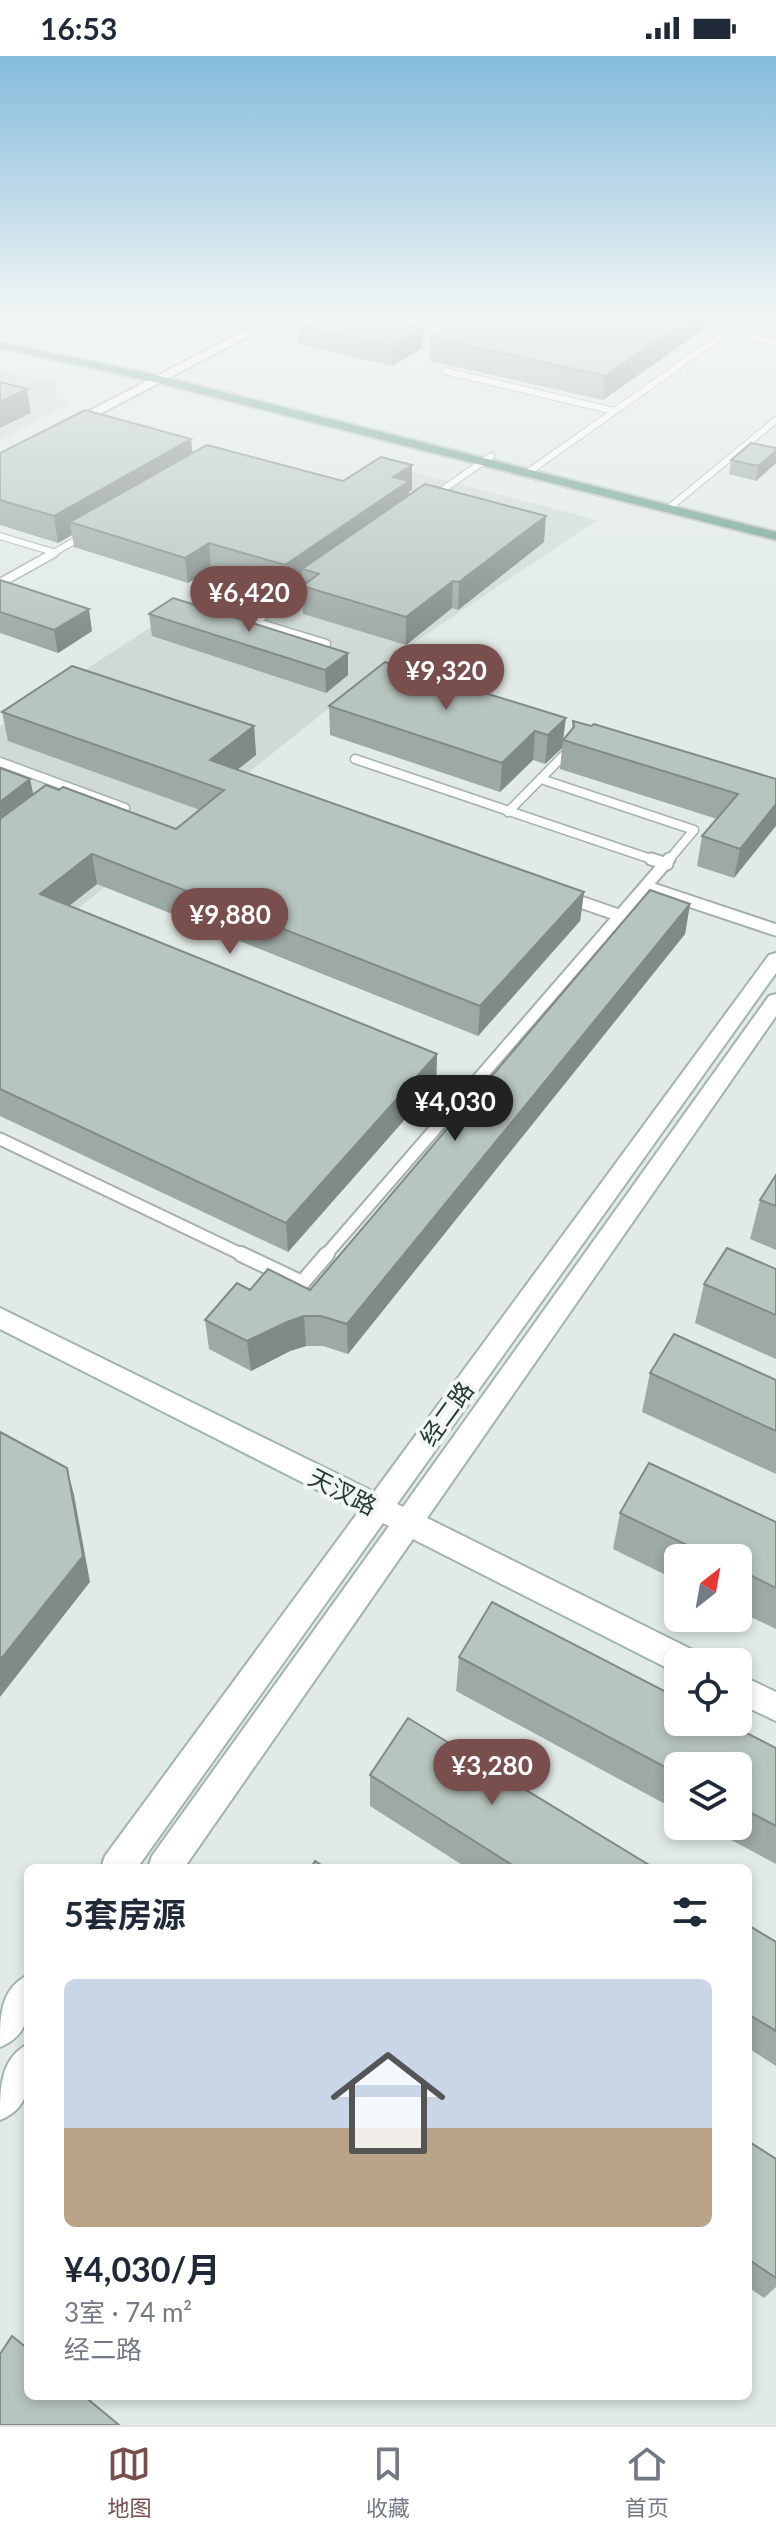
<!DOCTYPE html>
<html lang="zh">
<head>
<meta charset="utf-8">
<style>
	body { margin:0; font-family:Lato,"Noto Sans SC",sans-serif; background:#f2f2f3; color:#1f2937; height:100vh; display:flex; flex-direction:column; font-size:30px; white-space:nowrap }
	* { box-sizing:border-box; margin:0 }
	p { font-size:26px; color:#747a83 }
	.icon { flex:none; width:44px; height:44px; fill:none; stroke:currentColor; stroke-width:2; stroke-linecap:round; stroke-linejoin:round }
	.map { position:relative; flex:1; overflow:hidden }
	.details { position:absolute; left:24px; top:1808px; width:728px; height:536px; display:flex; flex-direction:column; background:#fff; border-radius:12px; box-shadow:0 4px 12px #0003 }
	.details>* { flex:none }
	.needle { width:52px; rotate:31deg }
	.tools { position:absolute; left:664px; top:1488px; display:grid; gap:16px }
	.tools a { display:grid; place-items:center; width:88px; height:88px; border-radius:12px; background:#fff; box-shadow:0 4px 12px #0003; font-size:40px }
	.price { position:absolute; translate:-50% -68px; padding:0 18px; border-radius:28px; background:#784f4c; color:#fff; font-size:26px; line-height:52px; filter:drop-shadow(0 2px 4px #0008) }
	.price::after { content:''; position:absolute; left:50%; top:48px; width:24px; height:18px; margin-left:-12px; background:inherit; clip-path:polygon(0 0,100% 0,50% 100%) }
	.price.on { background:#222; color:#fff }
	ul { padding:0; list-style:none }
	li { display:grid; align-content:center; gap:16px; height:424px; padding:0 40px }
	li span { display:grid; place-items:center; height:248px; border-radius:12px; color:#555 }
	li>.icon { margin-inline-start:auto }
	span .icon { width:144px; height:144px; fill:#fffc; stroke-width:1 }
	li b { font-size:34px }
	h2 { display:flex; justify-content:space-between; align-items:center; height:96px; padding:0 40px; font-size:34px }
	.status { display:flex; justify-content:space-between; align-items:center; height:56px; padding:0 40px; background:#fff; direction:ltr }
	.status svg { height:22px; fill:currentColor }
	.tabs { display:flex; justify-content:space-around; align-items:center; height:112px; border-top:2px solid #e0e1e3; background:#fff; font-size:22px; color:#747a83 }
	.tabs a { display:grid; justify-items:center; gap:4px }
	.tabs .on { color:#784f4c }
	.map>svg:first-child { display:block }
	.built { fill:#d0dad5 }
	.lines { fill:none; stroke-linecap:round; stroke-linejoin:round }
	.lane-far3-casing { stroke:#a4b2ac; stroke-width:8 }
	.lane-far2-casing { stroke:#a4b2ac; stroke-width:11 }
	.lane-far1-casing { stroke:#a4b2ac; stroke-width:15 }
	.lane-casing { stroke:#a4b2ac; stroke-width:18 }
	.secondary-casing { stroke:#a1b5ad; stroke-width:4 }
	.primary-casing { stroke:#bdc4c2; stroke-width:4 }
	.lane-far3 { stroke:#fff; stroke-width:6 }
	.lane-far2 { stroke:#fff; stroke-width:8 }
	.lane-far1 { stroke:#fff; stroke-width:11 }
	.lane { stroke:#fff; stroke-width:14 }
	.secondary { fill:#fff; fill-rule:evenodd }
	.primary { fill:#6a9c8c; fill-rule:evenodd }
	.wall { fill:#9da9a4 }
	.shaded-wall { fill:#808a86 }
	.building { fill:#b7c5bf; stroke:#808a86; stroke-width:2 }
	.labels { text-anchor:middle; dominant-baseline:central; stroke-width:8; stroke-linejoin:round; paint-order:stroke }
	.street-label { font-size:24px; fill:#233a32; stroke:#f2f7f4 }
</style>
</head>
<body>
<div class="status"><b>16:53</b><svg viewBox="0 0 49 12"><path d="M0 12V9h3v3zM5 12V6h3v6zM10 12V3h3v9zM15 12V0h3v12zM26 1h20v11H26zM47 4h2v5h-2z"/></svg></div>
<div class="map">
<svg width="776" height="2369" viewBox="0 0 776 2369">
	<rect width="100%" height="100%" fill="#e1eae6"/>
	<!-- built -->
	<g class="built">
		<polygon points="0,314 59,327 54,339 68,349 0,384"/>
		<polygon points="394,411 597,464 397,598 0,915 0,670"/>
	</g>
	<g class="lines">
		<!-- lane-far3 casing -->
		<g class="lane-far3-casing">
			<g id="lane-far3">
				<polyline points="764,261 776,263"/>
				<polyline points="727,275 776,286"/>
				<polyline points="445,315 614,355"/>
				<polyline points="527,417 748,261"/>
				<polyline points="431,442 491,400"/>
				<polyline points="669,452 776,364"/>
				<polyline points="0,480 53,496"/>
				<polyline points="50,499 88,477"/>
			</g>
		</g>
		<!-- lane-far2 casing -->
		<g class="lane-far2-casing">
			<g id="lane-far2">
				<polyline points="314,524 254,566 326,588"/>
				<polyline points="0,527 54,497"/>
				<polyline points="355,703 657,805"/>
				<polyline points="0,706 125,752"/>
				<polyline points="541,723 694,774 668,805"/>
				<polyline points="508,756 565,698"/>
			</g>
		</g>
		<!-- lane-far1 casing -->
		<g class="lane-far1-casing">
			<g id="lane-far1">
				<polyline points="651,803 667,808"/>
				<polyline points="647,831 776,874"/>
				<polyline points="569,842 621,860"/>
				<polyline points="0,1083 245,1200"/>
				<polyline points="325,1200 669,803"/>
			</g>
		</g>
		<!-- lane casing -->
		<g class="lane-casing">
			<polyline id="lane" points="241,1198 302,1227 327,1198"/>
		</g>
		<!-- secondary casing -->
		<g class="secondary-casing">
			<g id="secondary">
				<polygon points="271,261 285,261 69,374 58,371"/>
				<polygon points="776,897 776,917 397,1448 403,1451 769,940 776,938 776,960 427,1462 697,1596 701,1606 678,1606 678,1617 675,1616 413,1483 184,1812 148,1812 152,1800 389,1470 383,1467 137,1812 101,1812 105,1800 359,1455 0,1273 0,1252 374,1436 769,899"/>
				<polygon points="738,1618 776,1636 776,1665 738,1647"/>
				<path d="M 28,1919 C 28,1950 34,1977 0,1991 C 0,1960 0,1933 28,1919 Z"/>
				<path d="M 28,1988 C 28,2020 35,2050 0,2064 C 0,2032 0,2003 28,1988 Z"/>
			</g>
		</g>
		<!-- primary casing -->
		<g class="primary-casing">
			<polygon id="primary" points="0,286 156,319 776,476 776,484 155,326 0,292"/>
		</g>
		<!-- lane-far3 -->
		<use href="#lane-far3" class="lane-far3"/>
		<!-- lane-far2 -->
		<use href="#lane-far2" class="lane-far2"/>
		<!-- lane-far1 -->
		<use href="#lane-far1" class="lane-far1"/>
		<!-- lane -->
		<use href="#lane" class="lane"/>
		<!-- secondary -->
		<use href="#secondary" class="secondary"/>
		<!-- primary -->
		<use href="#primary" class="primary"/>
	</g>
	<!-- wall -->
	<g class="wall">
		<polygon points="721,261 603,344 430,305 430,281"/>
		<polygon points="298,269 423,273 423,292 392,310 299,288"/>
		<polygon points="191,383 192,397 343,425 412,434 409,435 409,439 544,486 458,554 452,552 406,589 303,558 302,524 286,535 211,512 188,527 74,491 72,479 58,487 0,469 0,397"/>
		<polygon points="776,392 776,407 756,425 729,418 731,404"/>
		<polygon points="0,524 92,575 58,597 0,577"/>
		<polygon points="149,558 348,597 348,619 326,637 152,580"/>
		<polygon points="385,606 564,683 572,673 573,665 776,723 734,822 697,810 702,780 717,763 560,713 562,692 545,708 533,704 500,736 330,679 329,650"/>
		<polygon points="2,656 254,670 256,699 237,714 584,836 580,865 478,980 97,828 69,850 437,998 436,1028 288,1196 0,1060 0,712 30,723 33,738 176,773 200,754 8,685"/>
		<polygon points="690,848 685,878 348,1298 323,1290 306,1290 290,1295 251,1315 209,1293 205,1264 250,1234 310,1234"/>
		<polygon points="776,1119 776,1194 750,1183 760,1144"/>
		<polygon points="776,1213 776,1303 695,1267 704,1228"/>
		<polygon points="650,1317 776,1324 776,1418 642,1356"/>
		<polygon points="620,1457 776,1466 776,1573 738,1555 738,1502 678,1502 678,1525 613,1493"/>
		<polygon points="459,1601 776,1692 776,1808 705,1770 738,1770 738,1710 678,1710 678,1755 456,1635"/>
		<polygon points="370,1719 654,1812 467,1812 370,1750"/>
		<polygon points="748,1869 776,1886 776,2010 748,1992"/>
		<polygon points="748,2085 776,2103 776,2231 764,2242 748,2231"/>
	</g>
	<!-- shaded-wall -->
	<g class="shaded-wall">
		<polygon points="692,261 721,261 603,344 605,320"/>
		<polygon points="423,273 423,292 392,310 392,291"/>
		<polygon points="27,333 31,357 0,372 0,346"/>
		<polygon points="191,383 194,409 70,466 72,479 58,487 54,460"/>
		<polygon points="776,395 776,407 756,425 758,410"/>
		<polygon points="412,409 412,434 409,435 409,450 302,513 302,524 286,535 285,509 393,421"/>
		<polygon points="546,460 544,486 458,554 459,526"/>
		<polygon points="209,487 211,512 188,527 185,502"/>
		<polygon points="453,525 452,552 406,589 406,561"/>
		<polygon points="89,553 92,575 58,597 54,574"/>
		<polygon points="348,597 348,619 326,637 325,614"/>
		<polygon points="566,662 562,692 545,708 548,679"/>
		<polygon points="254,670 256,699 215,731 210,704"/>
		<polygon points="535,675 533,704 500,736 502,707"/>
		<polygon points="30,723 36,752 0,779 0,746"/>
		<polygon points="776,748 776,770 734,822 740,793"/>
		<polygon points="92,798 97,828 46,868 40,838"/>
		<polygon points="584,836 580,865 478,980 480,950"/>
		<polygon points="690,848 685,878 348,1298 347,1268"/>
		<polygon points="437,998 436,1028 288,1196 286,1167"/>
		<polygon points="304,1260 306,1290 290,1295 251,1315 247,1285 287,1266"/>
		<polygon points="67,1412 74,1439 90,1526 0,1641 0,1604"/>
	</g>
	<!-- building -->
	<g class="building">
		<polygon points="315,261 366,261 423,273 392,291 298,269"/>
		<polygon points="466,261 692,261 605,320 430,281"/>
		<polygon points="0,326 27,333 0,346"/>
		<polygon points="85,354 191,383 54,460 0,444 0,397"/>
		<polygon points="751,387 776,392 776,395 758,410 731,404"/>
		<polygon points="207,389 343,425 381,401 412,409 393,421 409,425 285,509 209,487 185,502 70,466"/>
		<polygon points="425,428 546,460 459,526 453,525 406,561 302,530 319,518 302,513"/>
		<polygon points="0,524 89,553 54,574 0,556"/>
		<polygon points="173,542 348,597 325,614 149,558"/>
		<polygon points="385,606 566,662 548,679 535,675 502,707 329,650"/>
		<polygon points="72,610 254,670 210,704 584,836 480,950 92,798 40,838 437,998 286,1167 0,1033 0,763 46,729 59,734 63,731 176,773 224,734 2,656"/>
		<polygon points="573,665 591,670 594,668 776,723 776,748 740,793 702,780 738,738 563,684 574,671"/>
		<polygon points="0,712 30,723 0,746"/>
		<polygon points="650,834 690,848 347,1268 321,1260 304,1260 287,1266 247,1285 205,1264 237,1227 250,1234 268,1213 310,1234"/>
		<polygon points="776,1119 776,1150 760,1144"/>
		<polygon points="727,1192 776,1213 776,1259 704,1228"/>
		<polygon points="674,1278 776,1324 776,1375 650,1317"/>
		<polygon points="0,1376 67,1412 83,1500 0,1604"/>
		<polygon points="649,1407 776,1466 776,1532 738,1513 738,1502 714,1502 620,1457"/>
		<polygon points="492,1546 678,1642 678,1666 725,1666 776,1692 776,1770 738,1750 738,1710 678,1710 678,1718 459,1601"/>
		<polygon points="408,1662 654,1812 517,1812 370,1719"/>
		<polygon points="315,1805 326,1812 311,1812"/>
		<polygon points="748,1869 776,1886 776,1975 748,1958"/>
		<polygon points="748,2085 776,2103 776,2222 748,2203"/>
		<polygon points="12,2280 28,2293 28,2340 84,2340 119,2369 0,2369 0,2298"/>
	</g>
	<!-- sky -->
	<linearGradient id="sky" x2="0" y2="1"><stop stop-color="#84bbdc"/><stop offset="0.44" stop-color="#f2f6f4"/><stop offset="1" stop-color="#f2f6f4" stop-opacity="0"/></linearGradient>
	<rect width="776" height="592" fill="url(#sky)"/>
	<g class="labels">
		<!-- street labels -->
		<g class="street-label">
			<text transform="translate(446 1357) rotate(-54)">经二路</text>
			<text transform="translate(343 1435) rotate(27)">天汊路</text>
		</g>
	</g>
</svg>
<div class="tools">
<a><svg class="needle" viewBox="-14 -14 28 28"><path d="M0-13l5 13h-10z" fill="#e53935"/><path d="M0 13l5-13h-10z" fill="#747a83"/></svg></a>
<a><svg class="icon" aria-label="locate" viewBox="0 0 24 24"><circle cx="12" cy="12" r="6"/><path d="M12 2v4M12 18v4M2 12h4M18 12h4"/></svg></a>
<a><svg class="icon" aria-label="layers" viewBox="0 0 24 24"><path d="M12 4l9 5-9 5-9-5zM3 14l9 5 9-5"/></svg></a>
</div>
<b class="price" style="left:249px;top:578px">¥6,420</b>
<b class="price" style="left:446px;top:656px">¥9,320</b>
<b class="price" style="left:230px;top:900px">¥9,880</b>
<b class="price on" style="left:455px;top:1087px">¥4,030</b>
<b class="price" style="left:492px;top:1751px">¥3,280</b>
<section class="details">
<h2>5套房源<svg class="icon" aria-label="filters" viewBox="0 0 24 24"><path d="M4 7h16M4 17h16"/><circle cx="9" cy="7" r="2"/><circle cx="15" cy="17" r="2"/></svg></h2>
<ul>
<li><span style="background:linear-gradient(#c9d6e8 60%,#b9a48a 0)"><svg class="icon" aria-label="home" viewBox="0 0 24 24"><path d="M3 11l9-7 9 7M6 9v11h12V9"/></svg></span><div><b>¥4,030/月</b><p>3室 · 74 m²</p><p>经二路</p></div></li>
</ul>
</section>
</div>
<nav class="tabs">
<a class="on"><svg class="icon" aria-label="map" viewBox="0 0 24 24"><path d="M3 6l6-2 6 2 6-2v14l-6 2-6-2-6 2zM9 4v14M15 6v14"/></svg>地图</a>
<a><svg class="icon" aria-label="saved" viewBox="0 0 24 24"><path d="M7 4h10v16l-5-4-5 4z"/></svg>收藏</a>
<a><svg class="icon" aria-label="home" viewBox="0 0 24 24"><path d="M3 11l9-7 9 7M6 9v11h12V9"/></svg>首页</a>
</nav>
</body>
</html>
